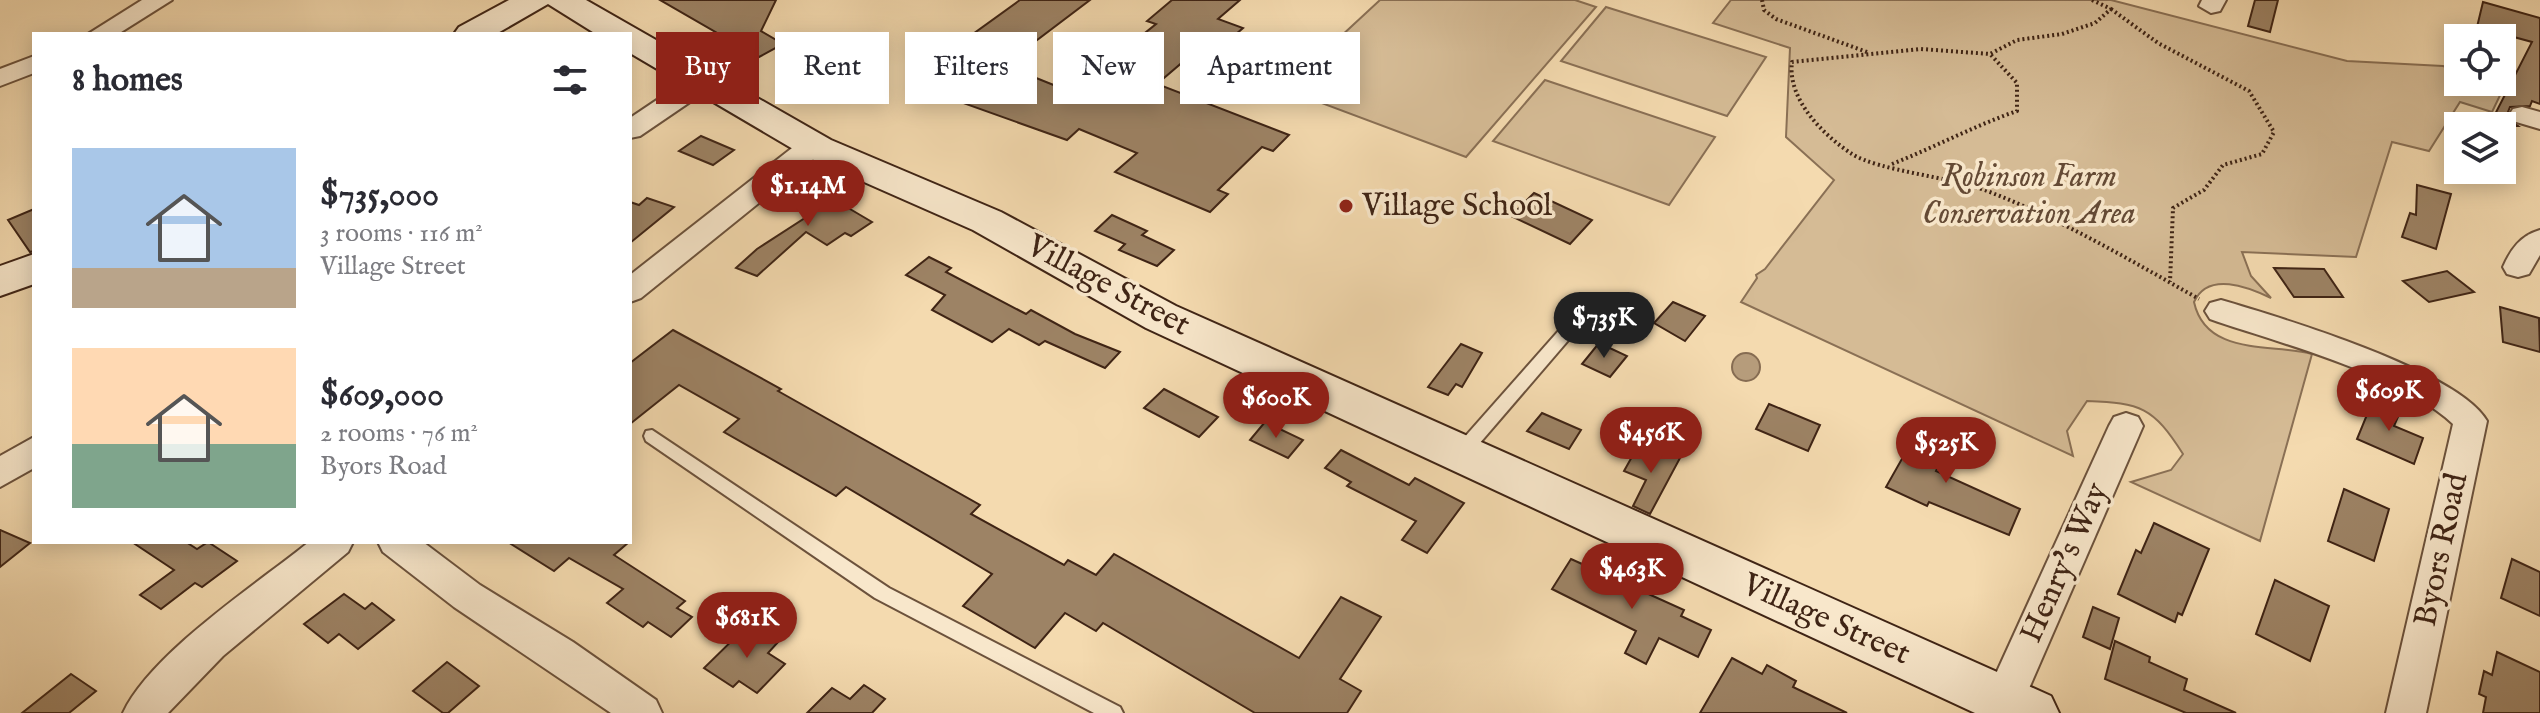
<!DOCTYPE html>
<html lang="en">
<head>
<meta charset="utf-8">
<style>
	body { margin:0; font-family:"IM FELL English",serif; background:#f2f2f3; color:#2b2b33; height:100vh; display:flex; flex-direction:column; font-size:30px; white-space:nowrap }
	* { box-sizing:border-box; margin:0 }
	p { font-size:26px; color:#7c7c81 }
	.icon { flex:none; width:44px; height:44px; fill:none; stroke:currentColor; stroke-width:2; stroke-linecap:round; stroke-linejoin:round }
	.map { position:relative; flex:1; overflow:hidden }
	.sheet { position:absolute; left:32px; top:32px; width:600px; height:512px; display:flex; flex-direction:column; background:#fff; border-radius:0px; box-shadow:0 4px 20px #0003 }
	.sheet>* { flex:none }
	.banner { position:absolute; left:656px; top:32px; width:760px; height:72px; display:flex; gap:16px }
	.fabs { position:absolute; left:2444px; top:24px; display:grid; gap:16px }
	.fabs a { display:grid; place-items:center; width:72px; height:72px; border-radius:0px; background:#fff; box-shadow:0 4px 20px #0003; font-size:40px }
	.price { position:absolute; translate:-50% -68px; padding:0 18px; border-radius:28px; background:#8f2418; color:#fff; font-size:26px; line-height:52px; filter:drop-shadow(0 2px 4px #0008) }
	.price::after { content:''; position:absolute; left:50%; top:48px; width:24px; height:18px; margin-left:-12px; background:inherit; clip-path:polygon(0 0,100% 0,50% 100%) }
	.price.selected { background:#222; color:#fff }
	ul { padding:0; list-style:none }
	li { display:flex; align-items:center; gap:24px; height:200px; padding:0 40px }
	li span { display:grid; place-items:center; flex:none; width:224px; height:160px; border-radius:0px; color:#555 }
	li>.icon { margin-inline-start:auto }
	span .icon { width:96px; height:96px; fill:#fffc; stroke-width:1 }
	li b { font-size:34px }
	h2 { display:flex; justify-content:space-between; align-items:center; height:96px; padding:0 40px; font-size:34px }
	.pill { padding:0 28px; border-radius:0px; background:#fff; box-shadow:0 4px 20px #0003; font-size:28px; line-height:72px }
	.pill.selected { background:#8f2418; color:#fff }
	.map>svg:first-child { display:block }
	.green { fill:#d5bb95; stroke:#8a7055; stroke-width:2 }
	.water { fill:#b69c7b; stroke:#866c52; stroke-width:2 }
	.building { fill:#9d8365; stroke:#3f2415; stroke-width:2 }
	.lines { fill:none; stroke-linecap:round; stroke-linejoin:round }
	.service-casing { stroke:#6c523c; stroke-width:4 }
	.minor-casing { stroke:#6c523c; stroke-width:4 }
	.secondary-casing { stroke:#3f2415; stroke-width:4 }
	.path { stroke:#3f2415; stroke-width:4; stroke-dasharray:2 3; stroke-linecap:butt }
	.service { fill:#f8e7cb; fill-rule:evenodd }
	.minor { fill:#f8e7cb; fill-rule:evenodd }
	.secondary { fill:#f8e7cb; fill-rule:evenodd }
	.poi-dot { fill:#8f2418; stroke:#f8e7cb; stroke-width:3 }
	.labels { text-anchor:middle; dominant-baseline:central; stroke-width:7; stroke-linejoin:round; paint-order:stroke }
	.park-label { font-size:32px; font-style:italic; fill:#644a35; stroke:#f8e7cb }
	.poi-label { font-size:32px; fill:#3f2415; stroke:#f8e7cb; text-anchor:start }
	.street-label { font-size:32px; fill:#3f2415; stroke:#f8e7cb }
</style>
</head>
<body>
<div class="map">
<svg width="2540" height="713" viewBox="0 0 2540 713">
	<rect width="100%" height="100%" fill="#f4daaf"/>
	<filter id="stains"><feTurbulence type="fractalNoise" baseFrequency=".0025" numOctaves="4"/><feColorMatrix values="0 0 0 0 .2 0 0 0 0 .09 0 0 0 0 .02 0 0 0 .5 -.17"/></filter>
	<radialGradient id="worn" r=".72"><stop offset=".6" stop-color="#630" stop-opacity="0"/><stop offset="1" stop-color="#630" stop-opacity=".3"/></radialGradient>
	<!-- green -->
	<g class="green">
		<polygon points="1380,0 1575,0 1596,7 1466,157 1284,89"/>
		<path d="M 1731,0 L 2111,0 L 2347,61 L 2443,66 L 2458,71 L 2458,82 L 2490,82 L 2504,87 L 2492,112 L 2460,102 L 2429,151 L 2392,142 L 2356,257 L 2242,252 L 2251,276 L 2271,298 C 2248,287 2208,271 2194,302 C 2206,357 2273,343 2312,354 L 2260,541 L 2131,482 L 2171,470 L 2183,454 C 2153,407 2141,403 2087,401 L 2067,431 L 2073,456 L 1741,302 L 1757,278 L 1756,275 L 1765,269 L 1834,180 L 1786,137 L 1790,48 L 1713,23 Z"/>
		<polygon points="1606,7 1766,57 1727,116 1561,61"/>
		<polygon points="1545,80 1715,137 1669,205 1493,141"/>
	</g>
	<!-- water -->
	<circle class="water" cx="1746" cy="367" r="14"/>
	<!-- building -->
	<g class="building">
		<polygon points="660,0 776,0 761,31 783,44 759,57"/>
		<polygon points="1020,0 1090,0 1004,65 1071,92 1156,24 1147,21 1172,0 1240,0 1218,19 1243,28 1206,60 1191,55 1157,84 1289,135 1273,151 1262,147 1218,190 1228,194 1210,212 1115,172 1137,153 1079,129 1067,140 952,99 960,93 916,75"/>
		<polygon points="2255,0 2278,0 2270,32 2248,26"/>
		<polygon points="2483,2 2540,18 2540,104 2532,101 2530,106 2510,107 2506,117 2518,126 2489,126 2532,42 2477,27"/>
		<polygon points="823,67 846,81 825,95 799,79"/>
		<polygon points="701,136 734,150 713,165 679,151"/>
		<polygon points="2417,185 2451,194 2436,249 2402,237 2410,213 2416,215"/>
		<polygon points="811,186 872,222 851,236 845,233 827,245 806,232 757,276 736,268 757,249 811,214 790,200"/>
		<polygon points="1534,193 1592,220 1570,244 1511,216"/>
		<polygon points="647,198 674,207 630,243 630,202 639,205"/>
		<polygon points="34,209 34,251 30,252 8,220"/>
		<polygon points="1112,215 1147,231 1142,235 1174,250 1157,266 1119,250 1125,244 1095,231"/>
		<polygon points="929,257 951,268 946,272 1026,314 1031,310 1075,334 1120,352 1105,368 1045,341 1039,345 1009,329 992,342 932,310 945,295 906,275"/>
		<polygon points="2274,268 2324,269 2343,297 2294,297"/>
		<polygon points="2447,271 2474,292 2429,302 2403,281"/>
		<polygon points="1673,302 1705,316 1685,341 1654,323"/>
		<polygon points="2500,307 2539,318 2540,352 2503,342"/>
		<polygon points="673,330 781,389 778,391 980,505 971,514 1064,565 1068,560 1096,575 1114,554 1299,658 1341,597 1381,617 1340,679 1361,691 1347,713 1255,713 1103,623 1096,631 1065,613 1035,648 963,606 992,574 846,487 836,496 724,432 739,419 679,385 630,424 630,363"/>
		<polygon points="1599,343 1627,356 1610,377 1582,364"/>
		<polygon points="1461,344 1482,353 1462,387 1456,384 1448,395 1428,387"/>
		<polygon points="1164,389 1218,417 1199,437 1144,408"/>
		<polygon points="2373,400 2400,412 2394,426 2423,438 2414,464 2357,439"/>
		<polygon points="1769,404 1820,425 1808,451 1756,429"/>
		<polygon points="1542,413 1581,430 1569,449 1527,431"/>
		<polygon points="1265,422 1303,440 1288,458 1250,440"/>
		<polygon points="1920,427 1951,441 1936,471 2020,509 2009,535 1929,502 1927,506 1886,487"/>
		<polygon points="1638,446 1659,455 1662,450 1680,458 1650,514 1633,506 1646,480 1624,471"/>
		<polygon points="1341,450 1409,485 1415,478 1464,503 1427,553 1402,540 1416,521 1347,486 1351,482 1325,468"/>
		<polygon points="2344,489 2389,509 2374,561 2328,541"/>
		<polygon points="2154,523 2209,549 2182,615 2178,613 2175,622 2118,594 2136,550 2141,553"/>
		<polygon points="0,530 30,543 0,567"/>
		<polygon points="132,542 186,542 197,549 208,542 237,561 202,587 195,583 161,609 140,595 174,570"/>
		<polygon points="508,542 629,542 614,555 685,601 677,608 692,617 671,637 648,622 643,627 607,603 623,589 569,558 554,571"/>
		<polygon points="1571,559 1684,610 1681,616 1711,630 1698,657 1659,638 1646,664 1625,653 1636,631 1552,589"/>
		<polygon points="2512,559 2540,572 2540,616 2501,598"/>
		<polygon points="2275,580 2329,606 2310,661 2256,634"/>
		<polygon points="344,594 365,609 372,603 394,620 358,649 339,634 328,643 304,624"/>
		<polygon points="2093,607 2119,618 2110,649 2083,637"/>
		<polygon points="750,623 779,641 768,653 785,664 757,693 739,681 733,687 704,668"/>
		<polygon points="2115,641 2150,657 2149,662 2187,679 2184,690 2236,713 2186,713 2105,679"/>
		<polygon points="2497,652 2540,672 2540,713 2483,713 2486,697 2479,694 2484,671 2492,675"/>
		<polygon points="1732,658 1762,674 1767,665 1796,681 1793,687 1847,713 1700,713"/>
		<polygon points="447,662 479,686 448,713 443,713 413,691"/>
		<polygon points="71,674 96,691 69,713 22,713"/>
		<polygon points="864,685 885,699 872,713 807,713 832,688 850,699"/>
	</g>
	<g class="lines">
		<!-- service casing -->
		<g class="service-casing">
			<g id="service">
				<polygon points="1590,300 1598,305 1595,309 1467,458 1455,458 1452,453 1455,448 1585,301"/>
				<polygon points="652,430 889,588 1120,707 1123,713 1094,713 875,598 646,441 644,436 646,431"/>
			</g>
		</g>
		<!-- minor casing -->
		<g class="minor-casing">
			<g id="minor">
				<polygon points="142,0 172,0 118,34 88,34"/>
				<polygon points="2202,0 2226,0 2220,11 2211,13 2199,6"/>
				<polygon points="34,56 34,73 0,86 0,69"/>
				<polygon points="703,73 716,81 712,87 640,136 630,138 630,118 694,75"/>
				<polygon points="2522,107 2540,112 2540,129 2513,121 2509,115 2513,109"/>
				<polygon points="818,140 828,142 832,148 828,154 812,160 641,298 630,302 630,275 792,148"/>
				<path d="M 2540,230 L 2540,255 L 2529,274 L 2518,277 L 2507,274 L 2503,267 C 2511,249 2520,236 2540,230 Z"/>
				<path d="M 2221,300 C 2279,317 2459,371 2487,421 L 2426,713 L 2386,713 L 2453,424 C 2400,374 2279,343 2210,319 L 2205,311 L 2210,303 Z"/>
				<polygon points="2126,413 2138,417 2143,426 2024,700 2018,712 1990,712 1984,700 2109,426 2114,417"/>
				<polygon points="34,437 34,468 0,487 0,456"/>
				<path d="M 309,542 L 353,542 L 348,552 L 223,656 L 168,713 L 123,713 C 151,653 257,584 309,542 Z"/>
				<polygon points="378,542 423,542 480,585 573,642 656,700 662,713 611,713 454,607 383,552"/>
			</g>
		</g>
		<!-- secondary casing -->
		<g class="secondary-casing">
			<g id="secondary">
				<polygon points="509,0 586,0 831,140 1001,212 1176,306 2051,696 2059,713 1975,713 1146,328 973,230 805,156 630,53 630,34 596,34 548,4 496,34 454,34 459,27"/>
				<polygon points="34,254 34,284 0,296 0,266"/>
			</g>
		</g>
		<!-- path -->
		<g class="path">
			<polyline points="1762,0 1764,10 1776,19 1867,52"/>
			<path d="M 2092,0 L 2111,9 L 2095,23 L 2062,34 L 2017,40 L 1990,54 L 1921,49 L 1792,62 C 1787,99 1823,135 1852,154 C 1879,171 1952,177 1987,191 C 2061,219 2130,260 2199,299"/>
			<polyline points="2111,9 2158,43 2249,91 2274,132 2262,154 2223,165 2204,190 2173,208 2170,282"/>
			<path d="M 1892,164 C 1935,147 1974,126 2017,111 L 2017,83 L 1990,54"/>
		</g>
		<!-- service -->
		<use href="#service" class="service"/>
		<!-- minor -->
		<use href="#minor" class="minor"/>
		<!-- secondary -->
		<use href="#secondary" class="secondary"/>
	</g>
	<!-- markers -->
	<circle class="poi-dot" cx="1346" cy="206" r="8"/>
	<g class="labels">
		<!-- park labels -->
		<g class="park-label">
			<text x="2029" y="177">Robinson Farm<tspan x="2029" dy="37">Conservation Area</tspan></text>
		</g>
		<!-- poi labels -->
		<g class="poi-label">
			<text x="1362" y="206">Village School</text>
		</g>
		<!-- street labels -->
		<g class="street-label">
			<text transform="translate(1108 286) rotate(28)">Village Street</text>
			<text transform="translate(2442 550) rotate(-78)">Byors Road</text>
			<text transform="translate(2065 563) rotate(-66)">Henry's Way</text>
			<text transform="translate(1826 620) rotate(24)">Village Street</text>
		</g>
	</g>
	<rect width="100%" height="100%" filter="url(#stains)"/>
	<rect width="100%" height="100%" fill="url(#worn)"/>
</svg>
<div class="fabs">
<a><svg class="icon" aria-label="locate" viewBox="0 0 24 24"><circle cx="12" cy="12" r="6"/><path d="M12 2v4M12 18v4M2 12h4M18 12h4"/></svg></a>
<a><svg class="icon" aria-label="layers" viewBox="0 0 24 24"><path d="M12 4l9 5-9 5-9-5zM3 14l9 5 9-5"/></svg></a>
</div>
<b class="price" style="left:808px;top:228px">$1.14M</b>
<b class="price selected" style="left:1604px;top:360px">$735K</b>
<b class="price" style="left:2389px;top:433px">$609K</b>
<b class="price" style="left:1276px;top:440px">$600K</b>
<b class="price" style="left:1651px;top:475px">$456K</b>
<b class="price" style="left:1946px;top:485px">$525K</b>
<b class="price" style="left:1632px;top:611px">$463K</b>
<b class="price" style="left:747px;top:660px">$681K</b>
<div class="banner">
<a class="pill selected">Buy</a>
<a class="pill">Rent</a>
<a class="pill">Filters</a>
<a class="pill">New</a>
<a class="pill">Apartment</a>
</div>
<section class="sheet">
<h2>8 homes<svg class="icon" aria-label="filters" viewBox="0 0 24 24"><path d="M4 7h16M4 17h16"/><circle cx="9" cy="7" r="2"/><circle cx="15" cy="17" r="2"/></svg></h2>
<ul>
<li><span style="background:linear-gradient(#a9c7e8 75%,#b9a48a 0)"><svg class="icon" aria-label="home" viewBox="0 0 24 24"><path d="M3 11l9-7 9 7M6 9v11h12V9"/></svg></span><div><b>$735,000</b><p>3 rooms · 116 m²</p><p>Village Street</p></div></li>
<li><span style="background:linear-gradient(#ffd9b3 60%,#7fa58c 0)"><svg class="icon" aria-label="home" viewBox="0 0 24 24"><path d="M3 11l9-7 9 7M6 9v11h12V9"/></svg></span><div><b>$609,000</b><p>2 rooms · 76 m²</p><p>Byors Road</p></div></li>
</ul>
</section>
</div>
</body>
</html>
